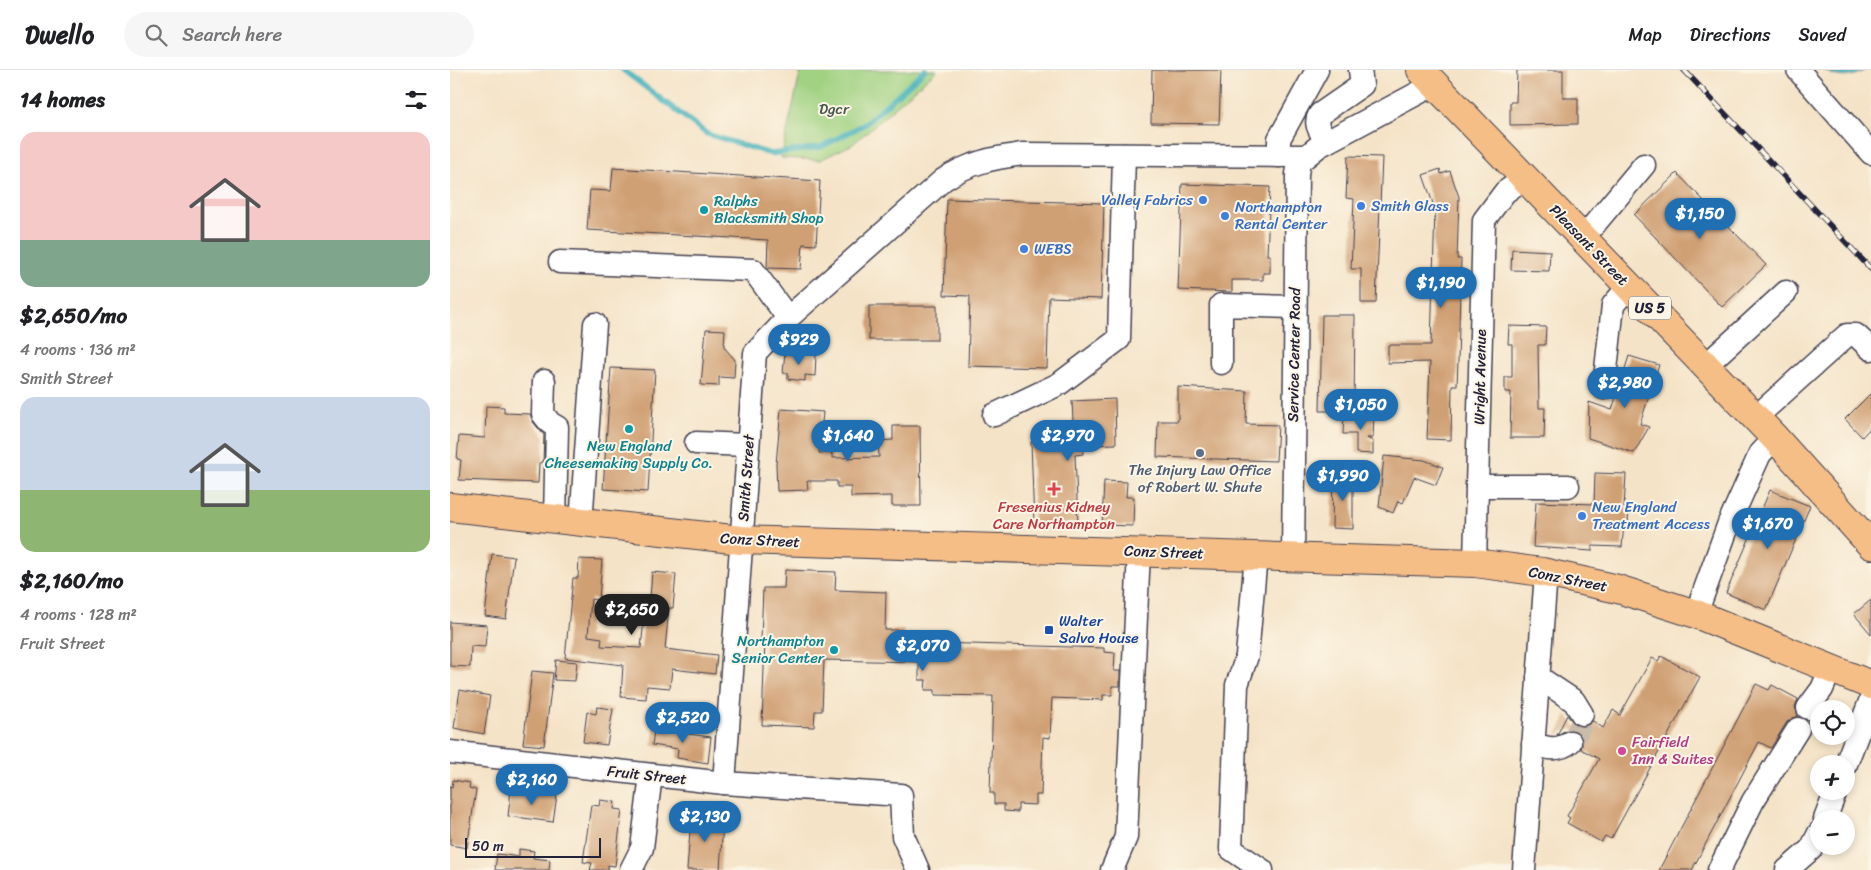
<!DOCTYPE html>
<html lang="en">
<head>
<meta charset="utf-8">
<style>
	body { margin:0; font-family:Sriracha,sans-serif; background:#f6f6f6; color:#202124; height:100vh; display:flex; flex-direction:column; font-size:19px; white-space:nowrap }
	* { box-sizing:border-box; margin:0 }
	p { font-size:16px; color:#757577 }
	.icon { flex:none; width:28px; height:28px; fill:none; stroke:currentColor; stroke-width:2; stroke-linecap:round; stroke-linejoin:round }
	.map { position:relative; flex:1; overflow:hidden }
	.drawer { display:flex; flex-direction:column; background:#fff; width:450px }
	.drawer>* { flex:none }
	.tools { position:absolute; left:1360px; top:630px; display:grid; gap:10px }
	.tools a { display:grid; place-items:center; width:45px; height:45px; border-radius:50%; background:#fff; box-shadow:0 2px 8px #0003; font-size:25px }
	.scale { position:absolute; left:15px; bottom:12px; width:136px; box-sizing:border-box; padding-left:5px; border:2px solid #22223b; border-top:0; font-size:14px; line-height:18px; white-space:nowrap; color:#22223b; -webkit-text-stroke:4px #fcf5e5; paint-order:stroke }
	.price { position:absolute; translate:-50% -42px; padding:0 11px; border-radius:18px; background:#1f6fb2; color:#fff; font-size:16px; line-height:32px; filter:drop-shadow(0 1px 2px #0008) }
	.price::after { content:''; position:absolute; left:50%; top:30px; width:15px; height:11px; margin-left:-8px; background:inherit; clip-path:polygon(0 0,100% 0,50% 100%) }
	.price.active { background:#222; color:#fff }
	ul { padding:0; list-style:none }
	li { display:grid; align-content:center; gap:10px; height:265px; padding:0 20px }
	li span { display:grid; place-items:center; height:155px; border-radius:15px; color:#555 }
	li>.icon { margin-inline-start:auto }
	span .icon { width:90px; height:90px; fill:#fffc; stroke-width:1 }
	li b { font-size:21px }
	h2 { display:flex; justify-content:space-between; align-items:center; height:60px; padding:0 20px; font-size:21px }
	header { display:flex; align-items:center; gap:30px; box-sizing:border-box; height:70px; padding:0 25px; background:#fff; border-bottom:1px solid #e0e0e0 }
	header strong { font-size:24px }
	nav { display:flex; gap:28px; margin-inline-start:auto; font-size:18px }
	.search { width:350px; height:45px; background:#f6f6f6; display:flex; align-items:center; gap:12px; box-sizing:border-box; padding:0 18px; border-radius:28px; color:#757577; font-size:19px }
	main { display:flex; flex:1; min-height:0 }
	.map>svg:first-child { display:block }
	.green { fill:#a0d282; stroke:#617a5e }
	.water { fill:#40b0bb; stroke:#31697b }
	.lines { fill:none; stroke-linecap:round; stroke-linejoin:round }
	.stream { stroke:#40b0bb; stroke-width:5.5 }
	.building { fill:#d0a074 }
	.minor-tunnel { stroke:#cabcab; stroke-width:22; stroke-dasharray:22 11; stroke-linecap:butt }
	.minor-casing { stroke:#423f50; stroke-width:25 }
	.major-casing { stroke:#423f50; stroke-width:30 }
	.minor { stroke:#fff; stroke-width:22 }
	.major { stroke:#f6be87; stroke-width:28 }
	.rail-casing { stroke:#22223b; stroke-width:5.5 }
	.rail { stroke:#fcf5e5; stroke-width:4; stroke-dasharray:11; stroke-linecap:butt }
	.shop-dot { fill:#3f7fe0; stroke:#fcf5e5; stroke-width:2 }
	.culture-dot { fill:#0f9aa8; stroke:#fcf5e5; stroke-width:2 }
	.service-dot { fill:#5c6f8a; stroke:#fcf5e5; stroke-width:2 }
	.health-dot { fill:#e0444e; stroke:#fcf5e5; stroke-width:2 }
	.transit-dot { fill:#1a4fb4; stroke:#fcf5e5; stroke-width:2 }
	.hotel-dot { fill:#d1479c; stroke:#fcf5e5; stroke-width:2 }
	.labels { text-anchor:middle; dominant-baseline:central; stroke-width:4; stroke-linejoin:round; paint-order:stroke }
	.shield { fill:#fcf5e5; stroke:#63616e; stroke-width:1 }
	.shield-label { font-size:14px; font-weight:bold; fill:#22223b }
	.park-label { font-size:15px; fill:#485750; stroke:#fcf5e5 }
	.shop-label { font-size:15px; fill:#366cbe; stroke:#fcf5e5; text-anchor:start }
	.culture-label { font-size:15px; fill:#0d838f; stroke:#fcf5e5; text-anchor:start }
	.street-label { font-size:15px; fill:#22223b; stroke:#fcf5e5 }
	.service-label { font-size:15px; fill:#4e5e75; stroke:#fcf5e5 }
	.health-label { font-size:15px; fill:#be3a42; stroke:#fcf5e5 }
	.transit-label { font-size:15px; fill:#164399; stroke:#fcf5e5; text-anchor:start }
	.hotel-label { font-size:15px; fill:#b23c85; stroke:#fcf5e5; text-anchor:start }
</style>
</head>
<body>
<header>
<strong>Dwello</strong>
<div class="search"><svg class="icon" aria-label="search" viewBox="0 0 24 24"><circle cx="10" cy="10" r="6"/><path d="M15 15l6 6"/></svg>Search here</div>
<nav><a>Map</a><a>Directions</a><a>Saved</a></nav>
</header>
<main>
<section class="drawer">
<h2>14 homes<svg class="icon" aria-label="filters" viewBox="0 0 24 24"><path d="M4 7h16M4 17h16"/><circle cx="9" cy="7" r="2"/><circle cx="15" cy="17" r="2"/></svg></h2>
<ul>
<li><span style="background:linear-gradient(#f6c9c9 70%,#7fa58c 0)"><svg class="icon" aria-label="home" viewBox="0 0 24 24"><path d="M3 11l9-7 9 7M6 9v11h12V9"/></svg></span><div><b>$2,650/mo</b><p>4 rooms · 136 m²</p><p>Smith Street</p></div></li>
<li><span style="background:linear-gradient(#c9d6e8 60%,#8fb573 0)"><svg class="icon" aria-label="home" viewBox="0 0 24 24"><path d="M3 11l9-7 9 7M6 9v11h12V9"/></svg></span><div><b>$2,160/mo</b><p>4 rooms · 128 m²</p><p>Fruit Street</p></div></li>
</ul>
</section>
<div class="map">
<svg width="1421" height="800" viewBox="0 0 1421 800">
	<rect width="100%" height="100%" fill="#fcf5e5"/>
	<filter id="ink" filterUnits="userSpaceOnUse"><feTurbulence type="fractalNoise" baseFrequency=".02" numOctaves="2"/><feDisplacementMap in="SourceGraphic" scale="10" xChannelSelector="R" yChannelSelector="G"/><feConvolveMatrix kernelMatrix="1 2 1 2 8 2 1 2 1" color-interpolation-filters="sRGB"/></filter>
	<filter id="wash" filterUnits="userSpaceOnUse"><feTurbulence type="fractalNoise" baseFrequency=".0096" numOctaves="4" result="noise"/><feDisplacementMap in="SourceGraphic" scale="20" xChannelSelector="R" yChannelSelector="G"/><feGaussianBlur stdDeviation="1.12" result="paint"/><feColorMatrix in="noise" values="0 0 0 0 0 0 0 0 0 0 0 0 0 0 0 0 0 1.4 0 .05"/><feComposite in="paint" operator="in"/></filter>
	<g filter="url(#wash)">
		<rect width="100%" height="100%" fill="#f4e3c7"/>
		<!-- green -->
		<polygon class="green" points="351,0 487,0 403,74 370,90 331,88"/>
		<!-- water -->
		<path class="water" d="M 1374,0 L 1415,0 C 1401,9 1388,9 1374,0 Z"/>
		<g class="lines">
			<!-- stream -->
			<polyline class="stream" points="173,0 257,64 321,84 371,77 415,54 475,0"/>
		</g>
		<g id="blocks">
			<!-- building -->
			<g class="building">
				<polygon points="702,0 771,0 769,54 701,53"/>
				<polygon points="1067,0 1113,0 1113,28 1128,28 1128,54 1060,55 1060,32 1066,32"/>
				<polygon points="898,86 932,87 926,233 911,233 911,199 901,199 904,129 896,128"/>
				<polygon points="163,98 370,111 366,175 353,174 351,199 317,198 318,170 137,160 140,120 161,121"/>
				<polygon points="990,99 991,104 1000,101 1009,127 1007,189 1011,189 1008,291 1007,315 1002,315 1001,370 977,369 980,292 938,293 938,275 981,275 985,139 973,105"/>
				<polygon points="1227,103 1316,195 1272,237 1184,145"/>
				<polygon points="732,114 820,117 817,185 820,185 820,203 813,203 813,210 782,210 782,222 728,220"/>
				<polygon points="497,129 654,133 651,229 599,227 597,298 518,296 520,226 494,225"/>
				<polygon points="1062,179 1100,181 1099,201 1061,200"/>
				<rect x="419" y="236" width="68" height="34"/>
				<polygon points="872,245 905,245 904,341 870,341"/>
				<polygon points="1059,256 1096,257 1095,275 1088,275 1089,338 1095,338 1094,368 1060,368 1061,322 1055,322 1055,307 1062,307 1062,274 1058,274"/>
				<polygon points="256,259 275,260 274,277 285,290 284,308 269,307 269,316 251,315"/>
				<polygon points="335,282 366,285 365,306 355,305 355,311 338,309 338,303 333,303"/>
				<polygon points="1179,286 1209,295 1190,354 1199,357 1184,383 1138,368 1139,332 1162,340"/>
				<polygon points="161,298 205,300 198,422 153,419"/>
				<polygon points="728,317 797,321 796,354 828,355 826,391 707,387 708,351 728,351"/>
				<polygon points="1421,323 1421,357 1412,367 1395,349"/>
				<polygon points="665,329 666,374 633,375 633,384 625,385 628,453 584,454 581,372 624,371 622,331"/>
				<polygon points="36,336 54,337 54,343 80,344 83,352 94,365 93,392 89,393 88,413 9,410 11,390 7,389 9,366 35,368"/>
				<polygon points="331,339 373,342 369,383 382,383 382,388 429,387 428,371 443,370 443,356 470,356 471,436 442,436 442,426 401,427 401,417 387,417 387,411 357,411 358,420 327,421 326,394"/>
				<polygon points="894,344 924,345 923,368 917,368 923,371 923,384 906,383 906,364 893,364"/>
				<polygon points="934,386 974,390 993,397 986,415 964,407 953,433 948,431 943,443 929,437"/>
				<polygon points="1145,403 1176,404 1174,438 1179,438 1178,453 1174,453 1172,477 1142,476 1142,481 1083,477 1086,432 1144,434"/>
				<polygon points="883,406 903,406 903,459 882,458"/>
				<polygon points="654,411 677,412 676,427 684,427 683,456 652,455"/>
				<polygon points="1320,420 1360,436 1316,540 1276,523"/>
				<polygon points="42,484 64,487 56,549 35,546"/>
				<polygon points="129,489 152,490 149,530 141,529 138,566 152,568 151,576 191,578 195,541 199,541 202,502 226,504 223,538 219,538 215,579 267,585 265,604 222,599 220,618 197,616 196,629 171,627 173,595 115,588 123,508 128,508"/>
				<polygon points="335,500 386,502 385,520 436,522 435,560 454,560 454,577 487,578 487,573 654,578 654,582 665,583 664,601 670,601 670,616 662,616 662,625 653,625 653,630 602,628 600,668 593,667 591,725 586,725 586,735 568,734 568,742 554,741 554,734 544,734 544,723 540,723 543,626 485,625 485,620 475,620 476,610 469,610 469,592 374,590 372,641 365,641 364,657 312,655 315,570 311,570 313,518 334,518"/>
				<polygon points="1421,530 1421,564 1404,544"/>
				<polygon points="0,552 37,555 35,577 21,576 20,597 0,596"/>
				<polygon points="1211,586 1250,607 1161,769 1155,766 1151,772 1117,753 1120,748 1117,746 1149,689 1131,679 1133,670 1126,660 1118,659 1107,665 1117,645 1126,656 1133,657 1143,651 1153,658 1163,640 1170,645 1202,588 1208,591"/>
				<polygon points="106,590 127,592 125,611 104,610"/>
				<polygon points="82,601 103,603 94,676 73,674"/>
				<polygon points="1306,614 1319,620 1322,615 1348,629 1345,637 1348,646 1337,652 1321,678 1309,672 1242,800 1209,800"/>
				<polygon points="10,620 40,626 34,664 4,658"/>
				<polygon points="147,637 163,639 157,675 133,672 137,642 146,644"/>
				<polygon points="205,654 222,657 222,662 261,667 258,693 227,688 228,679 202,675"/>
				<polygon points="3,710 20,713 19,718 26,720 17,778 0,775 0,716 2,717"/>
				<polygon points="61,720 107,725 103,752 58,746"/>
				<polygon points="150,730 165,732 164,739 172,740 165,796 158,795 158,800 140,800 142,793 133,792 141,735 149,736"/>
				<polygon points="250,743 267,744 266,752 273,752 270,800 237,800 241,748 249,749"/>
				<polygon points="69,779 84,781 83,788 100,790 99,800 45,800 47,784 69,787"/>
			</g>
		</g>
	</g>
	<g filter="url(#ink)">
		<use href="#blocks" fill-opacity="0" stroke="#423f50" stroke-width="1"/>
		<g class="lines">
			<!-- minor-tunnel -->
			<path class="minor-tunnel" d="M 1120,672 C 1126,665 1134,654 1132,644"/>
			<!-- minor casing -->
			<g class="minor-casing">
				<g id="minor">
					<polyline points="1348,0 1421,83"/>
					<path d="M 876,71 C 871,62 863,54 870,44 L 912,15 L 910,0"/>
					<polyline points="829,86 829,69 867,0"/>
					<polyline points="1133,168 1194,95"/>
					<polyline points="110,192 303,200 338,248"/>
					<polyline points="771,293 771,235 845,237"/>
					<polyline points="1255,296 1336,222"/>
					<polyline points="94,311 93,344 100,353 107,357 105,450"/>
					<polyline points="1154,318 1163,235 1179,216"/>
					<polyline points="544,345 609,314 669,269 674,85"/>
					<polyline points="1305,348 1397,265 1406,265 1421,279"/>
					<polyline points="246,373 298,375"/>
					<polyline points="1027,416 1118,416"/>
					<polyline points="131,453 145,254"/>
					<polyline points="806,485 797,586 787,615 781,779 812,800"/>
					<polyline points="843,487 847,104 849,92 869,76 985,14"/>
					<polyline points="1025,493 1034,150 1055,122 1075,108"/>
					<polyline points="1246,544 1279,453 1310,384 1325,368"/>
					<polyline points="1088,607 1124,631 1132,644"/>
					<polyline points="1358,638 1372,619 1381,598"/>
					<path d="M 1083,674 C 1096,678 1108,682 1120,672"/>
					<polyline points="0,682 274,713 451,725 453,766 468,800"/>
					<polyline points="1396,694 1421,629"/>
					<path d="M 274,713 L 305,283 L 338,248 L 493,110 C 518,93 543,88 573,84 L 855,86"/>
					<polyline points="1375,749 1386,721"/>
					<polyline points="181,800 192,778 201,705"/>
					<polyline points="662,800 676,767 689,481"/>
					<polyline points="1074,800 1096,503"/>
					<polyline points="1269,800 1303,731 1348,659"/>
					<polyline points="1337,800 1361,779 1369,763"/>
				</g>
			</g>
			<!-- major casing -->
			<g class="major-casing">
				<g id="major">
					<polyline points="971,0 1325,368 1421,475"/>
					<polyline points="0,437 291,470 1025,493 1092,502 1168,519 1246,544 1421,615"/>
				</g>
			</g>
			<!-- minor -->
			<use href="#minor" class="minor"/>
			<!-- major -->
			<use href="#major" class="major"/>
			<!-- rail casing -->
			<g class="rail-casing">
				<polyline id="rail" points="1234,0 1421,199"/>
			</g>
			<!-- rail -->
			<use href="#rail" class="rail"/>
		</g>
	</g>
	<!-- markers -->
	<g class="shop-dot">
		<circle cx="753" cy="130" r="5"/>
		<circle cx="911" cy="136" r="5"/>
		<circle cx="775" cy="146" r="5"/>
		<circle cx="574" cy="179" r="5"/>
		<circle cx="1132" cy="446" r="5"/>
	</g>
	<g class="culture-dot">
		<circle cx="254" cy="140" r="5"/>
		<circle cx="179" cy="359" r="5"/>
		<circle cx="384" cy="580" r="5"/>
	</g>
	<circle class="service-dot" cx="750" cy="383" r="5"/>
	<path class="health-dot" d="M601.5 411.5h5v5h5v5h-5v5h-5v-5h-5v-5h5z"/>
	<rect class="transit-dot" x="594" y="555" width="10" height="10" rx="2.5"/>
	<circle class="hotel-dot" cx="1172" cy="681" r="5"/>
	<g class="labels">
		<!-- shield labels -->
		<rect class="shield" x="1179" y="226.5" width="42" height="23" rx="4"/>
		<g class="shield-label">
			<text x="1200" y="238">US 5</text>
		</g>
		<!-- park labels -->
		<g class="park-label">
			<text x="384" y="39">Dgcr</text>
		</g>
		<!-- shop labels -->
		<g class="shop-label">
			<text x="743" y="130" text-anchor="end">Valley Fabrics</text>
			<text x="921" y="136">Smith Glass</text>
			<text x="785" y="137">Northampton<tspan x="785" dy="17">Rental Center</tspan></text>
			<text x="584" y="179">WEBS</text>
			<text x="1142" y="437">New England<tspan x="1142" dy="17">Treatment Access</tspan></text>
		</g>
		<!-- culture labels -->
		<g class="culture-label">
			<text x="264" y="131">Ralphs<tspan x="264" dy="17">Blacksmith Shop</tspan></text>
			<text x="179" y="376" text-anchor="middle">New England<tspan x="179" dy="17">Cheesemaking Supply Co.</tspan></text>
			<text x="374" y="571" text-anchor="end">Northampton<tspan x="374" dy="17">Senior Center</tspan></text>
		</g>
		<!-- street labels -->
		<g class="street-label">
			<text transform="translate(1139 175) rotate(46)">Pleasant Street</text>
			<text transform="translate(844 285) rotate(-89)">Service Center Road</text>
			<text transform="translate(1030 307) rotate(-89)">Wright Avenue</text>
			<text transform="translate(296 408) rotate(-86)">Smith Street</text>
			<text transform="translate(310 470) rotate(3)">Conz Street</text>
			<text transform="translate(714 482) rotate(2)">Conz Street</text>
			<text transform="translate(1118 509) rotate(11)">Conz Street</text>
			<text transform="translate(197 705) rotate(6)">Fruit Street</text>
		</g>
		<!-- service labels -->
		<g class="service-label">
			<text x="750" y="400">The Injury Law Office<tspan x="750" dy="17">of Robert W. Shute</tspan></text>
		</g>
		<!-- health labels -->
		<g class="health-label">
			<text x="604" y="437">Fresenius Kidney<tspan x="604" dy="17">Care Northampton</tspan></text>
		</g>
		<!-- transit labels -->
		<g class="transit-label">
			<text x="609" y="551">Walter<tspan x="609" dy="17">Salvo House</tspan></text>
		</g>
		<!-- hotel labels -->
		<g class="hotel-label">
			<text x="1182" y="672">Fairfield<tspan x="1182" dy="17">Inn &amp; Suites</tspan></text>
		</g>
	</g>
</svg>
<div class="tools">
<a><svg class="icon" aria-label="locate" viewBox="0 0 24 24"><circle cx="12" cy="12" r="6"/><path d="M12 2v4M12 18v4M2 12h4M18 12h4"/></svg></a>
<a>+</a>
<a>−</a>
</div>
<div class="scale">50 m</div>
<b class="price" style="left:1250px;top:170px">$1,150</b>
<b class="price" style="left:991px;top:239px">$1,190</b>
<b class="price" style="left:349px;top:296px">$929</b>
<b class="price" style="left:1175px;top:339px">$2,980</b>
<b class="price" style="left:911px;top:361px">$1,050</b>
<b class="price" style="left:398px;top:392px">$1,640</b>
<b class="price" style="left:618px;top:392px">$2,970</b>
<b class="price" style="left:893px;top:432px">$1,990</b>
<b class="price" style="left:1318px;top:480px">$1,670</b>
<b class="price active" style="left:182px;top:566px">$2,650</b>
<b class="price" style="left:473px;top:602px">$2,070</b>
<b class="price" style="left:233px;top:674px">$2,520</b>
<b class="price" style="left:82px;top:736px">$2,160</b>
<b class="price" style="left:255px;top:773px">$2,130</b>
</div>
</main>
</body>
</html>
